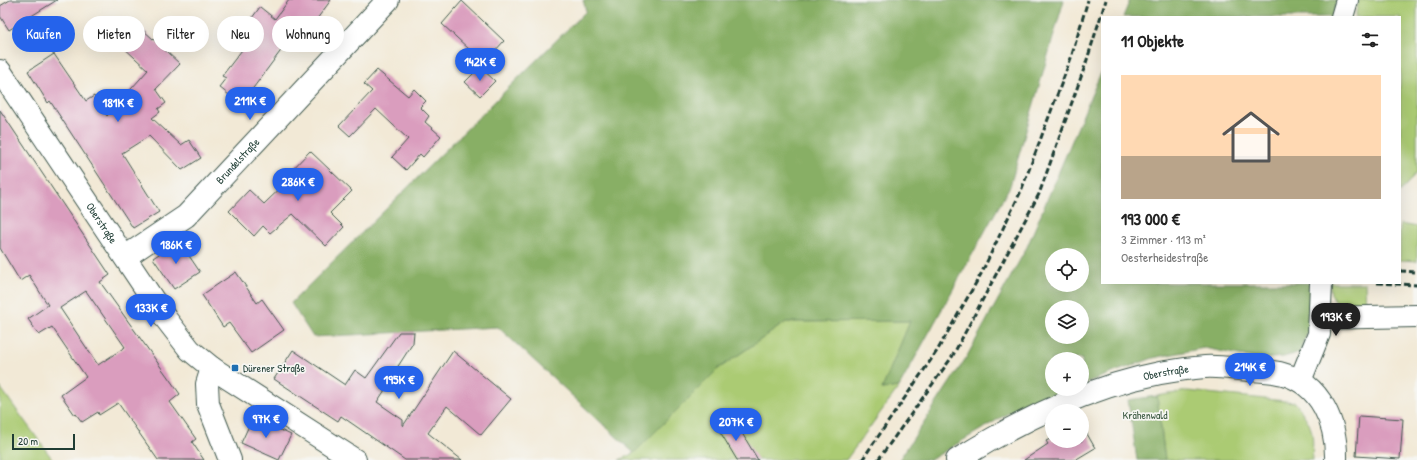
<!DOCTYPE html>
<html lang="de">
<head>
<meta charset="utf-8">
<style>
	body { margin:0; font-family:"Patrick Hand",sans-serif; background:#f2f2f2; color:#222; height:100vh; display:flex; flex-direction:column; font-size:15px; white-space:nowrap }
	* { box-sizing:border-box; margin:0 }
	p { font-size:13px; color:#767676 }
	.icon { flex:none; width:22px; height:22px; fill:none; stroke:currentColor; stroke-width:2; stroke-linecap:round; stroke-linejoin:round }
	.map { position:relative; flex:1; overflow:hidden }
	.sheet { position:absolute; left:1101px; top:16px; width:300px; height:268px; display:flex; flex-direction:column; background:#fff; border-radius:0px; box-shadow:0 4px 16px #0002 }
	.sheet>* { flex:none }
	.top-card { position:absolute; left:12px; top:16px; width:380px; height:36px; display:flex; gap:8px }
	.buttons { position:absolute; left:1045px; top:248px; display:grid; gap:8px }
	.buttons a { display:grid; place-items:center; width:44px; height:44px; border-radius:50%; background:#fff; box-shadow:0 4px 16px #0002; font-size:20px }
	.scale { position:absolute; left:12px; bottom:10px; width:63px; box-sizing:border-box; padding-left:4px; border:2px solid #1f3d34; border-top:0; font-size:11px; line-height:14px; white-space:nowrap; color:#1f3d34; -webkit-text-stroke:3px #f6f6f2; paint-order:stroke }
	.price { position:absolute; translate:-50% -34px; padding:0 9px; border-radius:14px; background:#2563eb; color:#fff; font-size:13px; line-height:26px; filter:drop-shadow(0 1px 2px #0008) }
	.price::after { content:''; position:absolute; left:50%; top:24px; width:12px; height:9px; margin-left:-6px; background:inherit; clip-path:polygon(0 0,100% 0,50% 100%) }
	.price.active { background:#222; color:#fff }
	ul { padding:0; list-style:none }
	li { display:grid; align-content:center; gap:8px; height:212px; padding:0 20px }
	li span { display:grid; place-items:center; height:124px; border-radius:0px; color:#555 }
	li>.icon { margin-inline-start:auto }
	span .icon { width:72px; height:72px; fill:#fffc; stroke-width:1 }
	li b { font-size:17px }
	h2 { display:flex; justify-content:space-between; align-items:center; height:48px; padding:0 20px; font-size:17px }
	.chip { padding:0 14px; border-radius:18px; background:#fff; box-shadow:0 4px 16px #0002; font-size:14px; line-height:36px }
	.chip.active { background:#2563eb; color:#fff }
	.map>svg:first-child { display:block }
	.green { fill:#abcb73; stroke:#658454 }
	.forest { fill:#88af65; stroke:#54764c; fill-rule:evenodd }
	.building { fill:#da9dbe; fill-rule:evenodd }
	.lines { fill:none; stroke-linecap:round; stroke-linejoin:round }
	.minor-casing { stroke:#3f574c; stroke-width:24 }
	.minor { stroke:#fff; stroke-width:22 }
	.rail { stroke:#1f3d34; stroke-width:3; stroke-dasharray:6 3; stroke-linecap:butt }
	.poi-dot { fill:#1f6fb2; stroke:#f6f6f2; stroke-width:1.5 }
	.labels { text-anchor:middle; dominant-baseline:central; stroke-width:3.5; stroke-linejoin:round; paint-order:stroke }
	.street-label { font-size:11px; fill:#1f3d34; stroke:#f6f6f2 }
	.poi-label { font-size:11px; fill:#1f3d34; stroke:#f6f6f2; text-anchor:start }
	.park-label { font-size:11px; fill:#3b5941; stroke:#f6f6f2 }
</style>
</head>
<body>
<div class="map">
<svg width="1417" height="460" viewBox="0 0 1417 460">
	<rect width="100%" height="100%" fill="#f6f6f2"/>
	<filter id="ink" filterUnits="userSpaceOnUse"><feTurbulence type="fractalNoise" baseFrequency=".025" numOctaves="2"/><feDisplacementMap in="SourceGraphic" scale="8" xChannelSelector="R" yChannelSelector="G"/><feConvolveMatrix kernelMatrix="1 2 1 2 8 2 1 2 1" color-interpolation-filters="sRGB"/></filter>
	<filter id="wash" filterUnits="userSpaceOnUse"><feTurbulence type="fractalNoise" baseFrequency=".012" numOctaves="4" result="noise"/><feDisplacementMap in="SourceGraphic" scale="16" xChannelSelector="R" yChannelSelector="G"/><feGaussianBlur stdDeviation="0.9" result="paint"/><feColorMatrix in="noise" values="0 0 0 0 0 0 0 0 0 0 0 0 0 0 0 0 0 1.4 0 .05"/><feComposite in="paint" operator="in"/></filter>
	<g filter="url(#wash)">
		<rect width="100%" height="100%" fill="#f2e9d6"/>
		<!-- green -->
		<g class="green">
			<polygon points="1359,0 1417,0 1417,172 1400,192 1400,17 1355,17"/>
			<polygon points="1400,224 1417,227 1417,261 1400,260"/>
			<path d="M 1330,283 L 1365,283 L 1366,309 C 1347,310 1329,307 1330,283 Z"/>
			<polygon points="911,321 882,389 899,387 846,460 619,460 634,453 718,369 786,322"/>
			<polygon points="0,387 53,460 0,460"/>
			<path d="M 1188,391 L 1295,402 C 1313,427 1314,430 1312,460 L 1165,460 L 1157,396 Z"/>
		</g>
		<!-- forest -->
		<g class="forest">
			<polygon points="583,0 1064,0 1010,186 899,387 882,389 910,321 786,322 718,369 634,453 498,327 313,337 291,303 586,11"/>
			<polygon points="1130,0 1337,0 1333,17 1123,17"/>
			<path d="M 1102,70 L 1102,283 L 1312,283 L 1308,331 L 1300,352 L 1284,357 L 1260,359 L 1204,348 L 1153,358 L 1082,384 L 1082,359 L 1052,359 L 1052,389 L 1068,389 L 1017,408 L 930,460 L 899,460 L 966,358 L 1027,247 ZM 1052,255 L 1082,255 L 1082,285 L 1052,285 ZM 1052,307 L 1082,307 L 1082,337 L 1052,337 Z"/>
			<polygon points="1157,396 1165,460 1137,460 1128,400"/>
		</g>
		<g id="blocks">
			<!-- building -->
			<g class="building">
				<polygon points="10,0 57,0 9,30 0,16 0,6"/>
				<polygon points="289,0 331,0 305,35 297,29 248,95 241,91 234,99 219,87 226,78 222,76 258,29 249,22 260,7 275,19"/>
				<polygon points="462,1 504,41 484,63 442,24"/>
				<polygon points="141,28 180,64 156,89 166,103 158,109 160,112 152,118 181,145 189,140 201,158 182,170 149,136 122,153 159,212 133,228 50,101 48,103 28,71 54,54 86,101 94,96 107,116 148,70 122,46"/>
				<polygon points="480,67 495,81 480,96 465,82"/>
				<polygon points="377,70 408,96 414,89 426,101 420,107 429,116 425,122 441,136 423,157 420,154 406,170 392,157 408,139 376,109 350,136 339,126 372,91 364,84"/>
				<path d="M 0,110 L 110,275 L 100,282 L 180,394 L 170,402 L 196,439 L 192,442 L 204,460 L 158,460 L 118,403 L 99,415 L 98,412 L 82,422 L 76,414 L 75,415 L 61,395 L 86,377 L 52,327 L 39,335 L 28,319 L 48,305 L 29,275 L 20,281 L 0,248 ZM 86,291 L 125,347 L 98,365 L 60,308 Z"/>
				<polygon points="310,151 352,191 330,213 344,227 326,246 293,214 270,233 263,226 254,236 229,211 249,190 264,204 292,177 288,174"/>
				<polygon points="179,241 200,272 174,289 153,258"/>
				<polygon points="236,272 257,303 262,299 284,330 251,353 229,323 223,327 202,295"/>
				<polygon points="399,332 414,332 413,343 393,374 395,375 377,402 403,420 403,426 453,351 511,399 481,435 447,406 428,433 462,460 405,460 341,416 338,421 274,379 293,350 345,385 355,370 366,378"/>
				<polygon points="1359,416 1403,419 1400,459 1356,456"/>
				<polygon points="253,417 291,435 279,460 241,443"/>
				<polygon points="713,420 739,428 758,460 737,460"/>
				<polygon points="1082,425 1095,448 1075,460 1024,460 1048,444 1046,441 1052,438 1052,441 1082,441"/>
			</g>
		</g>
	</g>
	<g filter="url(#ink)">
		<use href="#blocks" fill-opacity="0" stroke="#3f574c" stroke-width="1"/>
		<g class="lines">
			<!-- minor casing -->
			<g class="minor-casing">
				<g id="minor">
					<polyline points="1342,17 1347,0"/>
					<path id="s1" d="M 0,71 L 166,319 L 190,350 L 212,368 L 355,460"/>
					<path id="s2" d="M 125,257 L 186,216 L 388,0"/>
					<polyline points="1320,318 1417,316"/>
					<polyline points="212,368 207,384 208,404 230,460"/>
					<polyline points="1300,381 1319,334 1321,283"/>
					<path id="s3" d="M 957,460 C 1030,414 1117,373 1205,367 C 1219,366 1235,369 1250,370 C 1261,371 1272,371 1283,374 C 1321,384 1337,424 1336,460"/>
				</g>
			</g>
			<!-- minor -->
			<use href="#minor" class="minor"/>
			<!-- rail -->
			<g class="rail">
				<polyline points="1400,271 1417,272"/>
				<polyline points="1377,283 1417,285"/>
				<polyline points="862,460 937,351 981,274 1021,191 1071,58 1088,0"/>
				<polyline points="878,460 952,357 1039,194 1085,66 1106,0"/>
			</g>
		</g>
	</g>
	<!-- markers -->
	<rect class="poi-dot" x="231" y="364" width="8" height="8" rx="2"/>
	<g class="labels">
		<!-- street labels -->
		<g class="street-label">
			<text stroke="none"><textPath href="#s2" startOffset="149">Brundelstraße</textPath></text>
			<text stroke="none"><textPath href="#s1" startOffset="183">Oberstraße</textPath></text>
			<text stroke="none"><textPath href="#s3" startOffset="228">Oberstraße</textPath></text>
		</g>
		<!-- poi labels -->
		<g class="poi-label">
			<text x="243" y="368">Dürener Straße</text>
		</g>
		<!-- park labels -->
		<g class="park-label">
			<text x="1145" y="415">Krähenwald</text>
		</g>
	</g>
</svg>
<div class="buttons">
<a><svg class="icon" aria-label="locate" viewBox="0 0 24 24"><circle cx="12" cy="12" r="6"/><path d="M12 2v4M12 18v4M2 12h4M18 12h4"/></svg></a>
<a><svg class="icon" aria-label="layers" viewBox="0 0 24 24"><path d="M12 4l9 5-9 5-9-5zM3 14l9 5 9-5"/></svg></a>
<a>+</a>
<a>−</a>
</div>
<div class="scale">20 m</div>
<b class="price" style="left:480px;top:82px">142K €</b>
<b class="price" style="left:250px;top:121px">211K €</b>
<b class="price" style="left:118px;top:123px">181K €</b>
<b class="price" style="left:298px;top:202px">286K €</b>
<b class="price" style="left:176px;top:265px">186K €</b>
<b class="price" style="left:151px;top:328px">133K €</b>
<b class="price active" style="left:1336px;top:337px">193K €</b>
<b class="price" style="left:1250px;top:387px">214K €</b>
<b class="price" style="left:399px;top:400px">195K €</b>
<b class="price" style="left:266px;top:439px">97K €</b>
<b class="price" style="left:736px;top:442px">207K €</b>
<div class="top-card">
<a class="chip active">Kaufen</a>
<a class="chip">Mieten</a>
<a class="chip">Filter</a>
<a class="chip">Neu</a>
<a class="chip">Wohnung</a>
</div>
<section class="sheet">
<h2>11 Objekte<svg class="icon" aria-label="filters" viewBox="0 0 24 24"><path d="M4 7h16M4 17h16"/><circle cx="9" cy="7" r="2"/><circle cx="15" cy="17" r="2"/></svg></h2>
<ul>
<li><span style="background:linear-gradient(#ffd9b3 65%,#b9a48a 0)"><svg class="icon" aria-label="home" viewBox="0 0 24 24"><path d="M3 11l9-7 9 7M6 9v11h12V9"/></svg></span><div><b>193 000 €</b><p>3 Zimmer · 113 m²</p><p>Oesterheidestraße</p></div></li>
</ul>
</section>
</div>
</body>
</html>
